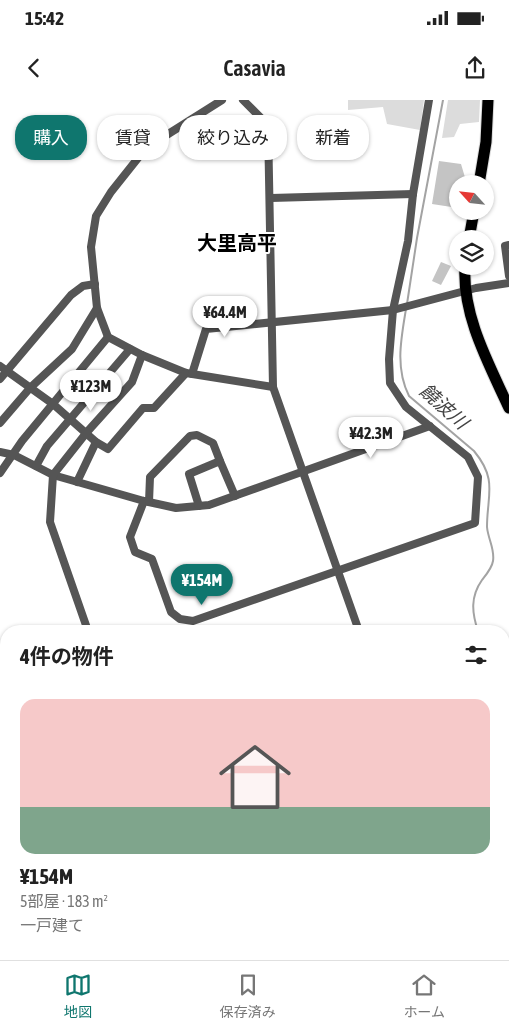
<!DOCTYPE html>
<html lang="ja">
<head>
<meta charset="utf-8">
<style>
	body { margin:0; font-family:"Asap Condensed","Noto Sans JP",sans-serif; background:#f6f6f6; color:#222; height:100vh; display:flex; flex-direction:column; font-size:19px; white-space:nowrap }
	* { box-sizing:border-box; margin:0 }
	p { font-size:16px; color:#767676 }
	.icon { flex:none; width:28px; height:28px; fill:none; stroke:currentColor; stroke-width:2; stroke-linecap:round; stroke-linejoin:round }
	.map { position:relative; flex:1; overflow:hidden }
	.sheet { position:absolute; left:0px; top:525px; width:510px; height:335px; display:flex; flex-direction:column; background:#fff; border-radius:20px 20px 0 0; box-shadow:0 1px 4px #0004 }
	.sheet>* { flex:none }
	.guide { position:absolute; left:15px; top:15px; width:480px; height:45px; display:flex; gap:10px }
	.needle { width:32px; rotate:297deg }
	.fabs { position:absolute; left:449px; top:75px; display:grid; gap:10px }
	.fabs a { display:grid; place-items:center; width:45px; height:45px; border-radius:50%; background:#fff; box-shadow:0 1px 4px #0004; font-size:25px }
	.price { position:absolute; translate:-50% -42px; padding:0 11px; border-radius:18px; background:#fff; color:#222; font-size:16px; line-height:32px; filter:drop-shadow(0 1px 2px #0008) }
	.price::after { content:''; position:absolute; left:50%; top:30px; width:15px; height:11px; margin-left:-8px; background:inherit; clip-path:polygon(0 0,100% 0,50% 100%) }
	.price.on { background:#0f766e; color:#fff }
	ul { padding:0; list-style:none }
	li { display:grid; align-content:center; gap:10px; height:265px; padding:0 20px }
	li span { display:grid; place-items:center; height:155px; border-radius:15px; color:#555 }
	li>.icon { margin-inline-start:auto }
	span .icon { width:90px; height:90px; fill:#fffc; stroke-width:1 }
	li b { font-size:21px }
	h2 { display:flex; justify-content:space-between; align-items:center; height:60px; padding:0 20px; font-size:21px }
	.pill { padding:0 18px; border-radius:20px; background:#fff; box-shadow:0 1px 4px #0004; font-size:18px; line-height:45px }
	.pill.on { background:#0f766e; color:#fff }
	.status { display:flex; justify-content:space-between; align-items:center; height:35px; padding:0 25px; background:#fff; direction:ltr }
	.status svg { height:14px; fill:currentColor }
	header { display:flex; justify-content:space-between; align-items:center; height:65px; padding:0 20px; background:#fff; font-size:22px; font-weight:600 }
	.tab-bar { display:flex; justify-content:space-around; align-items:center; height:70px; border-top:1px solid #e0e0e0; background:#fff; font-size:14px; color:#767676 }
	.tab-bar a { display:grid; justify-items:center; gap:2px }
	.tab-bar .on { color:#0f766e }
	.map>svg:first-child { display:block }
	.green { fill:#dcdcdc }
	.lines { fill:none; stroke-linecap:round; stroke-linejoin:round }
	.stream { stroke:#a3a3a3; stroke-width:2 }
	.building { fill:#c4c4c4 }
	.primary-casing { stroke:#dbdbdb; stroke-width:13 }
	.street { stroke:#555; stroke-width:8 }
	.secondary { stroke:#222; stroke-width:10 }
	.primary { stroke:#000; stroke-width:11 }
	.labels { text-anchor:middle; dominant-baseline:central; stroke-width:4; stroke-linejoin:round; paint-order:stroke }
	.water-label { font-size:19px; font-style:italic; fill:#444; stroke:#fff }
	.quarter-label { font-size:20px; font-weight:bold; fill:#000; stroke:#fff }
</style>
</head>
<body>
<div class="status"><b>15:42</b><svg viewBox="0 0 49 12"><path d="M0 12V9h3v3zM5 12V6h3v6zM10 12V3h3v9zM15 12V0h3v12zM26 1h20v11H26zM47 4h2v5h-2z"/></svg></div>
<header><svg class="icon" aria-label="back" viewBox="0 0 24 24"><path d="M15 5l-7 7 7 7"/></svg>Casavia<svg class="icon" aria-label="share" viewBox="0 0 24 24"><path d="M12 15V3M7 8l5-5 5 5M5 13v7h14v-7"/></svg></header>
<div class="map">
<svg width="509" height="860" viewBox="0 0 509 860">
	<rect width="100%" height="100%" fill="#fff"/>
	<!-- green -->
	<g class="green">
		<polygon points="348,0 424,0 420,30 387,24 383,7 348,10"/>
		<polygon points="448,0 480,0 479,22 460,24 454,37 442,38"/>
	</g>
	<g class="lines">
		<!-- stream -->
		<g class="stream">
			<polyline points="407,204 417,138 443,0"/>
			<path d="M 406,209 C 401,239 395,268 409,296 L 474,351 C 498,380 487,395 487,427 C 488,439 495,449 493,461 C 492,468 486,475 482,480 C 470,497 472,513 478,531"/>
			<polyline points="504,596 509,611"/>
		</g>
	</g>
	<!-- building -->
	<g class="building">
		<polygon points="439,61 461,64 467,84 458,84 458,108 432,104"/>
		<polygon points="441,162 451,166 441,185 432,181"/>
	</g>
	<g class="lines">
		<!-- primary casing -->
		<g class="primary-casing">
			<g id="primary">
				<polyline points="479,84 486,42 488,0"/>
				<polyline points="469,139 474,111"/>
				<path d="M 465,166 C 462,216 489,264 509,308"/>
			</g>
		</g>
		<!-- street -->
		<g class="street">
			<polyline points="222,0 146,48 111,92 96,116 91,147 97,208 108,237 142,255 186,273 273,287"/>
			<polyline points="243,0 268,25 273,287 359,531"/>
			<polyline points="271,98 413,94"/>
			<polyline points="509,145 505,146 509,176"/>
			<polyline points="0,266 53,304 96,342 108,349 143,308 154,308 186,273"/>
			<polyline points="192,274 206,229 393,210 476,188 509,183"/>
			<polyline points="0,279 71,195 83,186 95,184"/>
			<polyline points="0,323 30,288 72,249 97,208"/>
			<polyline points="0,352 14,355 53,375 144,401 176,408 209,405 430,326"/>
			<polyline points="36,366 47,346 130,249"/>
			<polyline points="0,373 22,341 108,237"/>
			<polyline points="77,382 96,342"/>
			<polyline points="144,401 130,437 135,452 152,459 171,512 180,519 193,521 475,423 478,377 468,357 406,307 390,283 389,259 393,210 408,141 413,94 429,0"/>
			<polyline points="149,402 150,377 190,336 197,335 213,343 220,361"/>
			<polyline points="199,406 189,374 220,361 235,396"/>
			<polyline points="88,531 50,422 53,375 87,332 132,282 142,255"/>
			<polyline points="504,644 507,642 509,648"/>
			<polyline points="295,854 301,860"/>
			<polyline points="275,860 282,854"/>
		</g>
		<!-- secondary -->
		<g class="secondary">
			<polyline points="504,574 509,572"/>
			<polyline points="0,787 6,787"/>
			<polyline points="24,860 30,854"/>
		</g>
		<!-- primary -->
		<use href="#primary" class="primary"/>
	</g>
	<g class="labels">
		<!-- water labels -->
		<g class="water-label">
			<text transform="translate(444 306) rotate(42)">饒波川</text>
		</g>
		<!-- quarter labels -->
		<g class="quarter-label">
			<text x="237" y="142">大里高平</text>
		</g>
	</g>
</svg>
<div class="fabs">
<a><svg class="needle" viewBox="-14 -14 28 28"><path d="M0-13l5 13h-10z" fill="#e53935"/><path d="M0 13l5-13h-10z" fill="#767676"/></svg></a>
<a><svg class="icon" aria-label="layers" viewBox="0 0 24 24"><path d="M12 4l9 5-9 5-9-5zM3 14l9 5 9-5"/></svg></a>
</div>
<b class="price" style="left:225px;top:238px">¥64.4M</b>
<b class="price" style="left:91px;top:312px">¥123M</b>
<b class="price" style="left:371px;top:359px">¥42.3M</b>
<b class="price on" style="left:202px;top:506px">¥154M</b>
<div class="guide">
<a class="pill on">購入</a>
<a class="pill">賃貸</a>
<a class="pill">絞り込み</a>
<a class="pill">新着</a>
</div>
<section class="sheet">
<h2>4件の物件<svg class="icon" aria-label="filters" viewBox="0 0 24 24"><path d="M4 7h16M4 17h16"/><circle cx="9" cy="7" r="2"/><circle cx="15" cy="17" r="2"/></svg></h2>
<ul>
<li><span style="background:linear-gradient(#f6c9c9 70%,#7fa58c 0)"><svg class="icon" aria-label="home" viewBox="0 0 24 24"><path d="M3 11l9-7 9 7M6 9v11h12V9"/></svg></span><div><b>¥154M</b><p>5部屋 · 183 m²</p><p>一戸建て</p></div></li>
</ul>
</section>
</div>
<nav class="tab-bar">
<a class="on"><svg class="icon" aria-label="map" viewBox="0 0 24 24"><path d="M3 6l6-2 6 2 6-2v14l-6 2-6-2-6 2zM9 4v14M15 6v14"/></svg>地図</a>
<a><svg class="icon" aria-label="saved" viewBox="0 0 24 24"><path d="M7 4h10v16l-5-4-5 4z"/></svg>保存済み</a>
<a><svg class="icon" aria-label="home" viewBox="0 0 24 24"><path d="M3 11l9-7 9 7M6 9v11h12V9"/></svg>ホーム</a>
</nav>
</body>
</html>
